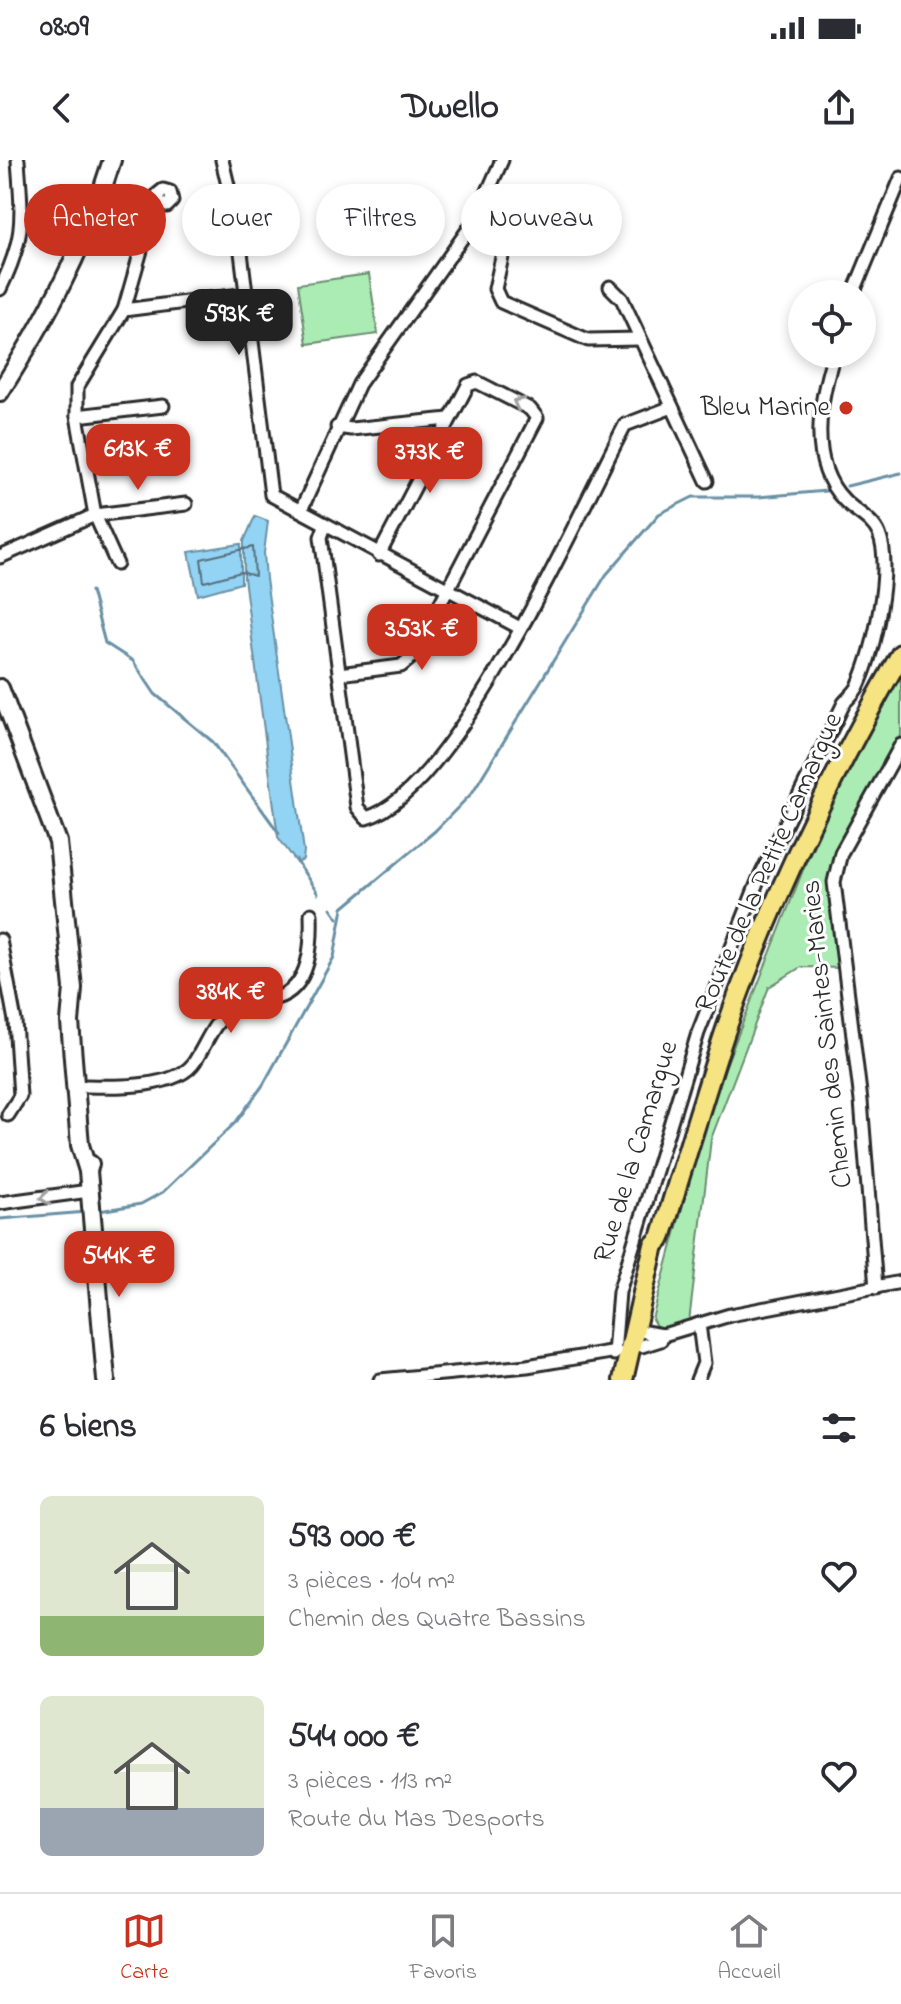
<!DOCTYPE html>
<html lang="fr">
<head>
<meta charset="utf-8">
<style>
	body { margin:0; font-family:"Indie Flower",sans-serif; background:#f7f7f7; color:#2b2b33; height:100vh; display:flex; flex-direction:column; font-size:30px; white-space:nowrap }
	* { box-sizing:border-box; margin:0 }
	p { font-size:26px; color:#7c7c81 }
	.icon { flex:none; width:44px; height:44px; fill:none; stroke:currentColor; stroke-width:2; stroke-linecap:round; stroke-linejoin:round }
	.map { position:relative; height:1220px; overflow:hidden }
	.details { display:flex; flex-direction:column; background:#fff; flex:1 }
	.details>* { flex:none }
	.top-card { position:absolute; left:24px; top:24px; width:854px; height:72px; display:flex; gap:16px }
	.tools { position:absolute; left:788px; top:120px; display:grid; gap:16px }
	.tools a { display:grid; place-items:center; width:88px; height:88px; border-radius:50%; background:#fff; box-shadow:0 4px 12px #0003; font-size:40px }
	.price { position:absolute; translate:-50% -68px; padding:0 18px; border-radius:16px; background:#c8321e; color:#fff; font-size:26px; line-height:52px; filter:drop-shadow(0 2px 4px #0008) }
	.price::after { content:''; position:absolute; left:50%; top:48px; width:24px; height:18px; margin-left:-12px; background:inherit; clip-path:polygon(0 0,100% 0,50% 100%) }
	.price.active { background:#222; color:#fff }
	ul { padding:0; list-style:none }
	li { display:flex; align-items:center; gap:24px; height:200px; padding:0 40px }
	li span { display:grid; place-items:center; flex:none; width:224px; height:160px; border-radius:12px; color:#555 }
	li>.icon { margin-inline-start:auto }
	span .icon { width:96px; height:96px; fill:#fffc; stroke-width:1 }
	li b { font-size:34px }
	h2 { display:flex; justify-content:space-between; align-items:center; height:96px; padding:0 40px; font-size:34px }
	.chip { padding:0 28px; border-radius:36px; background:#fff; box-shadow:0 4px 12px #0003; font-size:28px; line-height:72px }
	.chip.active { background:#c8321e; color:#fff }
	.status { display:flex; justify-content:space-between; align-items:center; height:56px; padding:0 40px; background:#fff; direction:ltr }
	.status svg { height:22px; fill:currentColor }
	header { display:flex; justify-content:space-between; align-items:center; height:104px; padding:0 40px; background:#fff; font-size:36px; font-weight:700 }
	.tab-bar { display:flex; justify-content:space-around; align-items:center; height:112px; border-top:2px solid #e1e1e2; background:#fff; font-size:22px; color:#7c7c81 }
	.tab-bar a { display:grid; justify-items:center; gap:4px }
	.tab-bar .active { color:#c8321e }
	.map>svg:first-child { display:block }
	.green { fill:#abecb5; stroke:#6b8c70; stroke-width:2 }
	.water { fill:#93d4f4; stroke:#6990a4; stroke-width:2 }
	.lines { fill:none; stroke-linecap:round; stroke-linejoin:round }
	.shore { stroke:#556f7b; stroke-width:2 }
	.stream { stroke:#6990a4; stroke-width:3 }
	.street-casing { stroke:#2b2b2b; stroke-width:17 }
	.secondary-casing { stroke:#2b2b2b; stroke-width:22 }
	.primary-casing { stroke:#2b2b2b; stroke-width:24 }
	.street { stroke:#fff; stroke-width:11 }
	.secondary { stroke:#fff; stroke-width:16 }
	.primary { stroke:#f6e381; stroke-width:18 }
	.oneway { stroke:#a0a0a0 }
	.poi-dot { fill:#c8321e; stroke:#fff; stroke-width:3 }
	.labels { text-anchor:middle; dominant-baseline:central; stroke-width:6; stroke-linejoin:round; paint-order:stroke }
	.poi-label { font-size:28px; fill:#2b2b2b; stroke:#fff; text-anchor:end }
	.street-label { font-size:28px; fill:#2b2b2b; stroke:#fff }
</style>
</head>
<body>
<div class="status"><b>08:09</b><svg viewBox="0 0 49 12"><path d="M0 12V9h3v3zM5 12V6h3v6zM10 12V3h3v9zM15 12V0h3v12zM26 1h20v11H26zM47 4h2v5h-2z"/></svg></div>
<header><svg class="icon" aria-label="back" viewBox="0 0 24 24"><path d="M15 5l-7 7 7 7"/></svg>Dwello<svg class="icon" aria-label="share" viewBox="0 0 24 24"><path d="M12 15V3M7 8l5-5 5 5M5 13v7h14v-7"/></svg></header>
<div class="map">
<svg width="901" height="1220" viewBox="0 0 901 1220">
	<rect width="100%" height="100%" fill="#fff"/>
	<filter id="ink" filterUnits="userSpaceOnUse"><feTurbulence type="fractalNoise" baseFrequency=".0125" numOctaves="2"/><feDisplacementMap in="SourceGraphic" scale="16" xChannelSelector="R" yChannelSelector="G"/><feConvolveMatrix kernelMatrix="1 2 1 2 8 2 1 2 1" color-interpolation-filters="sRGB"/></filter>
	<g filter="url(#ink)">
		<!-- green -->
		<g class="green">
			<polygon points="369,114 378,174 307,184 298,124"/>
			<polygon points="901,515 901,575 854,666 836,690 832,703 831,724 840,808 801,807 769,827 711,979 689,1162 664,1168 656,1166 652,1159 709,948 730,895 807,700 865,573"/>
		</g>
		<!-- water -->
		<g class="water">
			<polygon points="255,356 268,361 264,393 266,419 304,691 303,700 297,703 278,677 244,418 244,381"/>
			<polygon points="241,384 241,423 198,435 189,392"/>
		</g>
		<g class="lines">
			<!-- shore -->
			<polygon class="shore" points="253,387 255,416 241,412 204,422 201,399"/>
			<!-- stream -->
			<g class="stream">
				<polyline points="847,326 901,313"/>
				<polyline points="91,431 105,483 133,501 155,534 213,582 279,673"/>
				<polyline points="296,700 318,734"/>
				<polyline points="331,748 338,758"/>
				<polyline points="99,1051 141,1044 163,1032 236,962 263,925 334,797 343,748 435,671 472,633 606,415 659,354 693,337 758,337 826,331"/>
				<polyline points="0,1059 87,1052"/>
			</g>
			<!-- street casing -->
			<g class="street-casing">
				<g id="street">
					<polyline points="222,0 238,68 271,335 520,468"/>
					<polyline points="475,60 540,76 548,75 567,56"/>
					<polyline points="508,70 495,129 501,142 588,180 639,179"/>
					<polyline points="610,127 622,139 707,321"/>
					<path d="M 0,129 C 26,76 22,58 18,0"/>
					<polyline points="853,134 901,18"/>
					<polyline points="124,150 142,87 160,44 158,34 163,30 170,32 172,41 167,46 160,44"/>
					<polyline points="77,256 163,246"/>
					<polyline points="337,267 351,269 449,259"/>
					<polyline points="301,350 359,224 475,60 502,0"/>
					<path d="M 325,366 L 321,377 L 357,647 L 366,658 C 455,634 580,350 625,265 L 672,247"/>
					<polyline points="0,397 95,355 186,344"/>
					<polyline points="117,404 95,355 77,256 77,227 124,150 248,134"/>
					<polyline points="339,514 401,506 413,496 537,258 530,249 477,222 468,225 379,395"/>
					<polyline points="0,780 15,861 20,936 8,955"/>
					<path d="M 87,926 C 116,927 179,928 195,901 C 206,884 213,863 229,851 C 244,840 260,843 276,838 C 311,828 312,783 311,754"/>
					<polyline points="0,1043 89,1031"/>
					<polyline points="876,1128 861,941 834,722 841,693 901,585"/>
					<polyline points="645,1172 663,1175"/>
					<polyline points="642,1186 661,1180 663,1175 730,1155 901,1122"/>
					<path d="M 614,1194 L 619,1132 L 698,873 L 758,721 L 844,543 C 849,537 857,531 859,524 C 874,490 893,408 879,374 C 872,358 855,352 844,340 C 807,302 820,239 834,194"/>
					<polyline points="380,1220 527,1206 616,1191"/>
					<polyline points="697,1220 704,1203 699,1164"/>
				</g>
			</g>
			<!-- secondary casing -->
			<g class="secondary-casing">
				<g id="secondary">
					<path d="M 0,232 C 47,158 86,84 112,0"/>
					<polyline points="0,528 58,682 73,828 70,862 80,985 88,1011"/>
					<polyline points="90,1004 88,1011 106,1220"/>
				</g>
			</g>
			<!-- primary casing -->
			<g class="primary-casing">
				<path id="primary" d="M 623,1220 L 654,1085 L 661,1078 C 682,1010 702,942 724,875 C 769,743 832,614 901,494"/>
			</g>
			<!-- street -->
			<use href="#street" class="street"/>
			<!-- secondary -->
			<use href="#secondary" class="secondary"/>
			<!-- primary -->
			<use href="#primary" class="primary"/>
		</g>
		<!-- one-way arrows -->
		<defs><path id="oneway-chevron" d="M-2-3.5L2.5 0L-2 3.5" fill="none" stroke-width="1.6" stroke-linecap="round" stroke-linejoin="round" transform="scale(2)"/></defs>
		<g class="oneway">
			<use href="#oneway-chevron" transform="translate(518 243) rotate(-152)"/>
			<use href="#oneway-chevron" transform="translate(45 1038) rotate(173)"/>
		</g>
	</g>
	<!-- markers -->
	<circle class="poi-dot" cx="846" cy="248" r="8"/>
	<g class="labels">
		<!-- poi labels -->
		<g class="poi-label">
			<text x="830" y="248">Bleu Marine</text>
		</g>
		<!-- street labels -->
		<g class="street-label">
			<text transform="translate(770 703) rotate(-66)">Route de la Petite Camargue</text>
			<text transform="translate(828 874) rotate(-96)">Chemin des Saintes-Maries</text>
			<text transform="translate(637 992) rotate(-73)">Rue de la Camargue</text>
		</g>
	</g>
</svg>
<div class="tools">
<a><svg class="icon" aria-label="locate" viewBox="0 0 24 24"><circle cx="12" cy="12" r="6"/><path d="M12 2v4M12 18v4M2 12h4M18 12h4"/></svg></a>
</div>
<b class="price active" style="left:239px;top:197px">593K €</b>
<b class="price" style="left:138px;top:332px">613K €</b>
<b class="price" style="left:430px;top:335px">373K €</b>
<b class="price" style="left:422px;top:512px">353K €</b>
<b class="price" style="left:231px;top:875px">384K €</b>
<b class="price" style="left:119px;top:1139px">544K €</b>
<div class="top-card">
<a class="chip active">Acheter</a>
<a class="chip">Louer</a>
<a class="chip">Filtres</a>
<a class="chip">Nouveau</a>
</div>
</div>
<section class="details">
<h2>6 biens<svg class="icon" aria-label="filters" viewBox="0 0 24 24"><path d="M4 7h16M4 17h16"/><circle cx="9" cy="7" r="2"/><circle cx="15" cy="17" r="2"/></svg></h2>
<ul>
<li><span style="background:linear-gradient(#dfe7d0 75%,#8fb573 0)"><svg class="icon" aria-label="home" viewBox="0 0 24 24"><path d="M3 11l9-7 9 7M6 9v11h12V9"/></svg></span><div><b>593 000 €</b><p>3 pièces · 104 m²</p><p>Chemin des Quatre Bassins</p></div><svg class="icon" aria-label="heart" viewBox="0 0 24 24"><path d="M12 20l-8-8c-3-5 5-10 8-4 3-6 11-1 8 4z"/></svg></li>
<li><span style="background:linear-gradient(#dfe7d0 70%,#9aa5b1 0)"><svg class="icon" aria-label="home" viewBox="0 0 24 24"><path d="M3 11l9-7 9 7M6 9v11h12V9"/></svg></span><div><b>544 000 €</b><p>3 pièces · 113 m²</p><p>Route du Mas Desports</p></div><svg class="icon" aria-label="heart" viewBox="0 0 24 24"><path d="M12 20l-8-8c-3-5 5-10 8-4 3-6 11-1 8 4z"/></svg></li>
</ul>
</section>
<nav class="tab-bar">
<a class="active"><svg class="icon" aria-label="map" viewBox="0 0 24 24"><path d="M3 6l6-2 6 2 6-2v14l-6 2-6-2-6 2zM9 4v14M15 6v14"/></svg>Carte</a>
<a><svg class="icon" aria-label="saved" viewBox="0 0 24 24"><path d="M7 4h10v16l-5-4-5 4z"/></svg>Favoris</a>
<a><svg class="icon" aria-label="home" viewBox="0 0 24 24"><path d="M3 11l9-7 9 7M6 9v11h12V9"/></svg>Accueil</a>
</nav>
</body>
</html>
